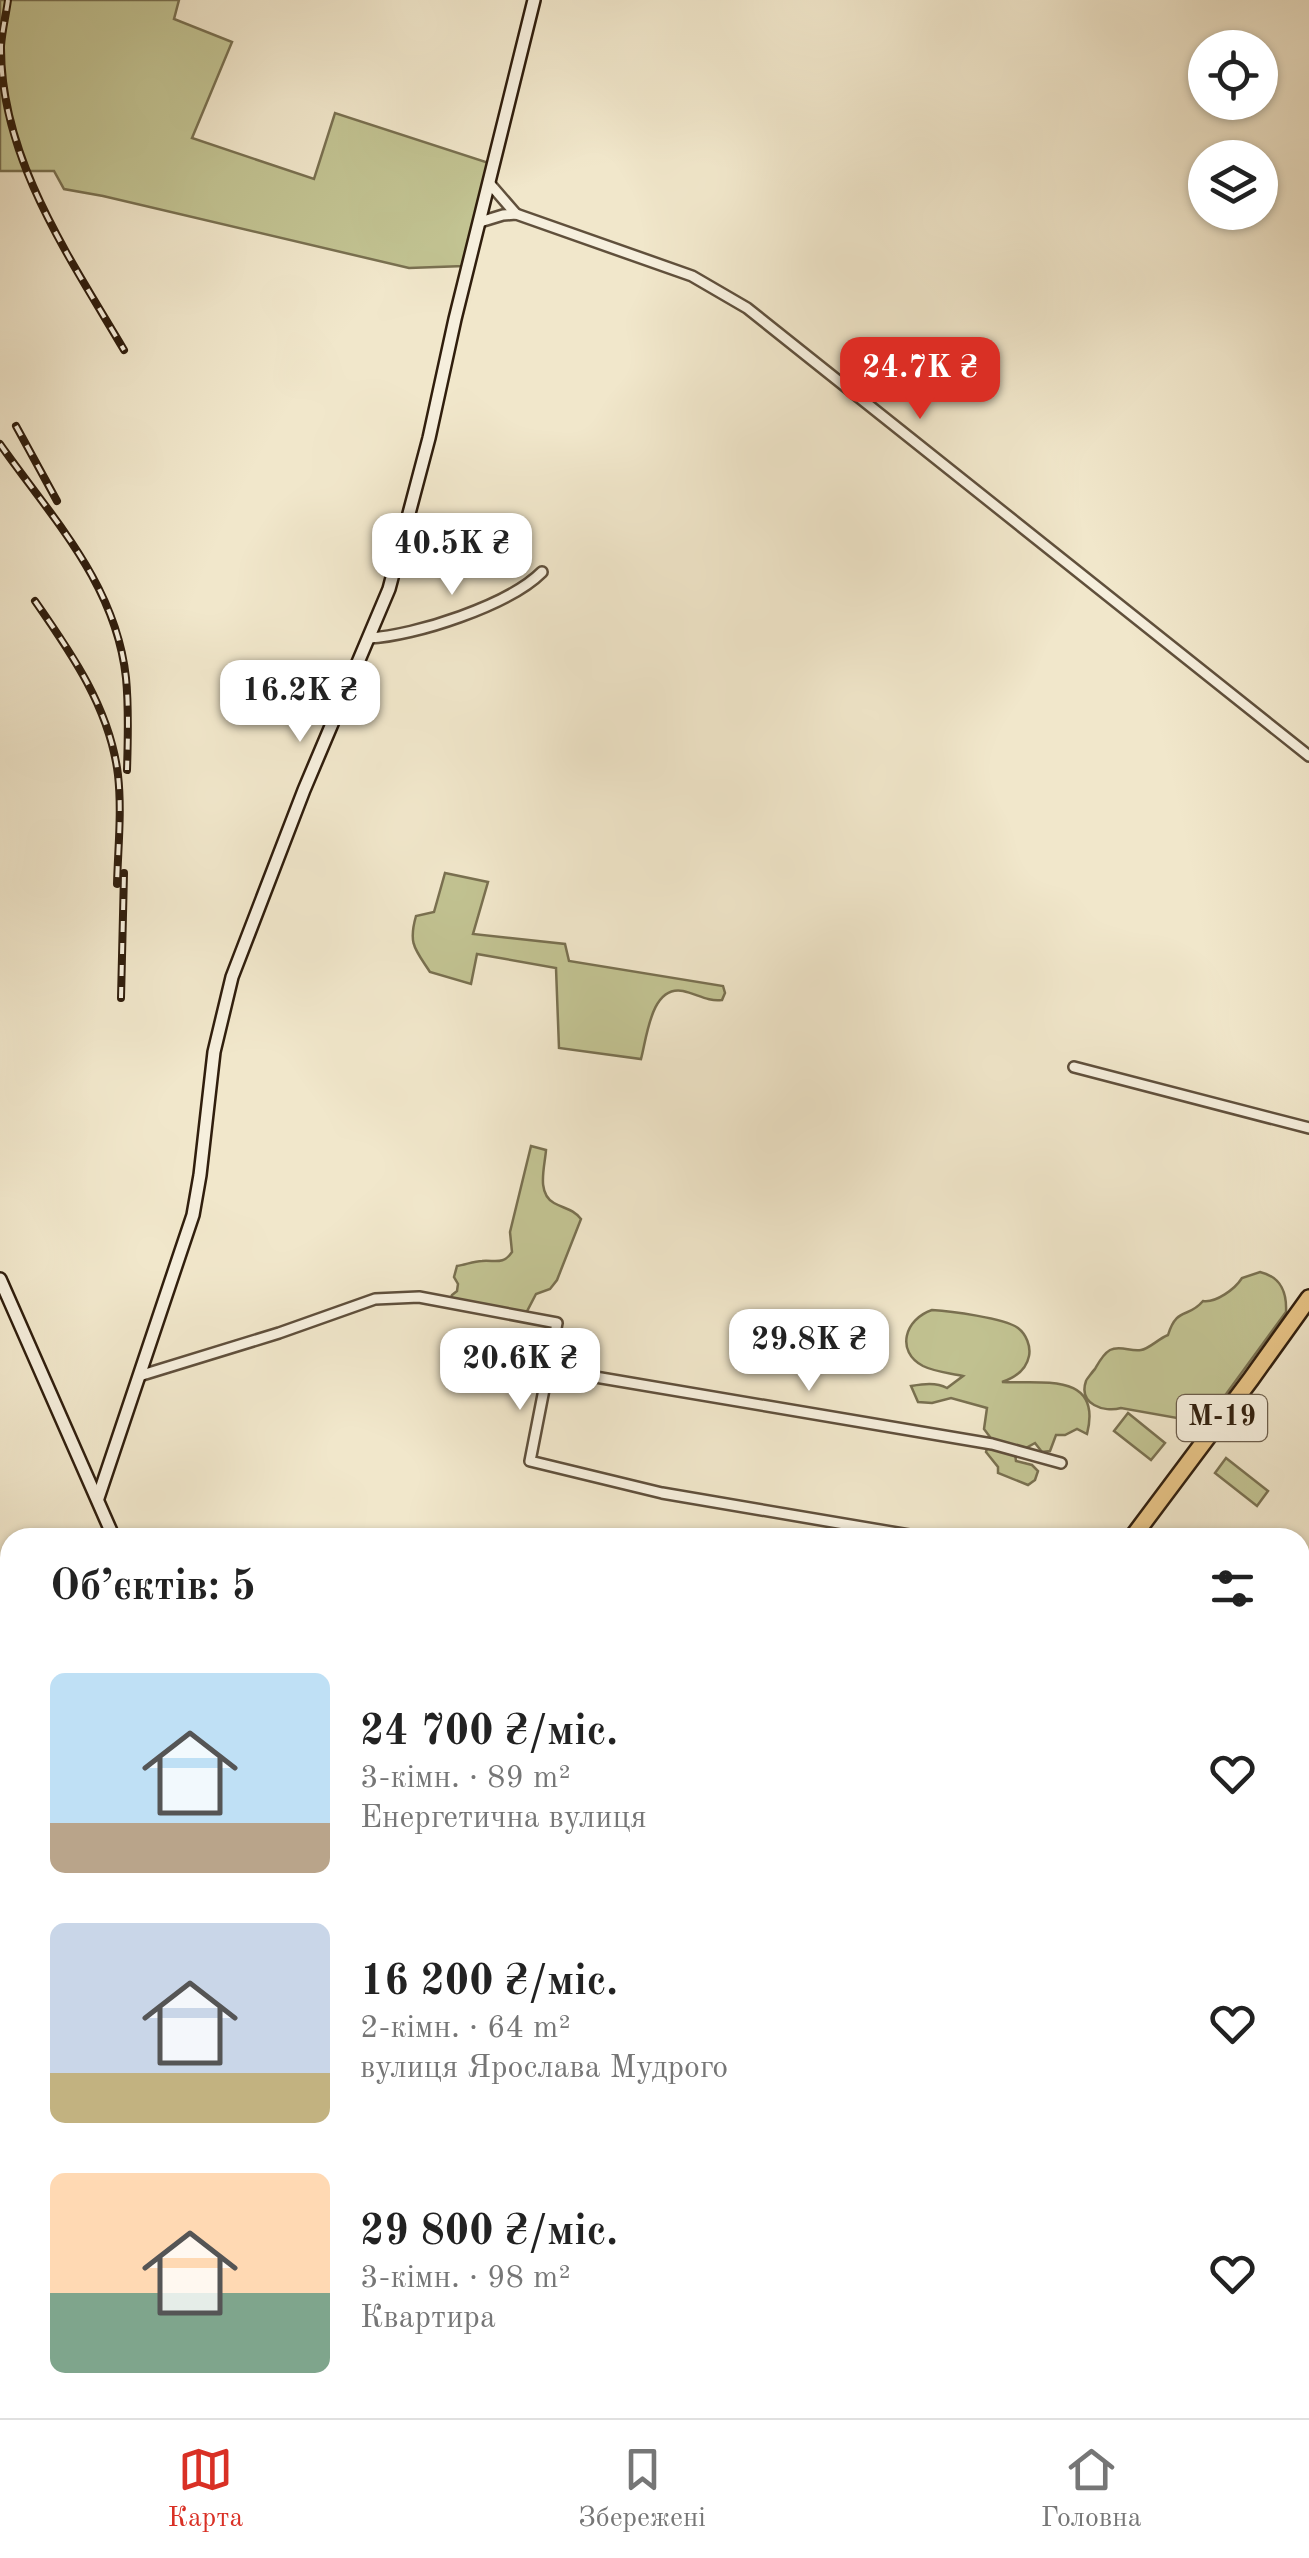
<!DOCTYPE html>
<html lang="uk">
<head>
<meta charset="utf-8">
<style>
	body { margin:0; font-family:"Old Standard TT",serif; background:#f6f6f6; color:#222; height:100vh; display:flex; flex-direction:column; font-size:38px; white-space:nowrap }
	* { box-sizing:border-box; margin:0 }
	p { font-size:32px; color:#767676 }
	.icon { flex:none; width:55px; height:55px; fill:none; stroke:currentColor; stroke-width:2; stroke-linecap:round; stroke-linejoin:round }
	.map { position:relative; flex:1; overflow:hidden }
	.details { position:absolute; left:0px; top:1528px; width:1310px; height:892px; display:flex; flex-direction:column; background:#fff; border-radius:30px 30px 0 0; box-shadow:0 2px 8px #0004 }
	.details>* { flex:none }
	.controls { position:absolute; left:1188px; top:30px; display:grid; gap:20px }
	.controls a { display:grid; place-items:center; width:90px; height:90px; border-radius:50%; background:#fff; box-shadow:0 2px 8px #0004; font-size:50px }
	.price { position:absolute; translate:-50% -85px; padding:0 22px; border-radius:20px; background:#fff; color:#222; font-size:32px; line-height:65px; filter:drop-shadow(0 2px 5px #0008) }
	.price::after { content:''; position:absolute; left:50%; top:60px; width:30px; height:22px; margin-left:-15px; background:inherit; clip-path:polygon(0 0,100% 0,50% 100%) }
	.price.current { background:#d93025; color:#fff }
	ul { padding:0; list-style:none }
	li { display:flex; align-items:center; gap:30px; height:250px; padding:0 50px }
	li span { display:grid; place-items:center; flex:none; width:280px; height:200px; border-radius:15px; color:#555 }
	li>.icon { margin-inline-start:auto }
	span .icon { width:120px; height:120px; fill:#fffc; stroke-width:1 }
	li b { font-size:42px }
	h2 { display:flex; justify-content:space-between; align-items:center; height:120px; padding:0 50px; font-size:42px }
	.tab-bar { display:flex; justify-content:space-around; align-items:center; height:140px; border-top:2px solid #e0e0e0; background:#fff; font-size:28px; color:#767676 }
	.tab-bar a { display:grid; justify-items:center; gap:5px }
	.tab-bar .current { color:#d93025 }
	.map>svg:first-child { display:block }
	.green { fill:#c2c392; stroke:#797050; stroke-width:2.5 }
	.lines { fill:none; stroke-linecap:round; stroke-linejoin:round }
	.street-casing { stroke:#60503c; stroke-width:14 }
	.secondary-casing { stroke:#301e0d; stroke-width:16 }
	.highway-casing { stroke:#301e0d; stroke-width:20 }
	.street { stroke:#f6efdd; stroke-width:9 }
	.secondary { stroke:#f6efdd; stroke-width:11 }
	.highway { stroke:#e8c486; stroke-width:15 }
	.rail-casing { stroke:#301e0d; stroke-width:8 }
	.rail { stroke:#f6efdd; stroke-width:4; stroke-dasharray:11; stroke-linecap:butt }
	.labels { text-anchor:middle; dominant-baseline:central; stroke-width:9; stroke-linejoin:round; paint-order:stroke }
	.shield { fill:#f6efdd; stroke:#6b5d4b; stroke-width:2.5 }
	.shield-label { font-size:28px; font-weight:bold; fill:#301e0d }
</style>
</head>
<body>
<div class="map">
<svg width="1309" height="2418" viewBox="0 0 1309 2418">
	<rect width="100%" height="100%" fill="#f1e7cb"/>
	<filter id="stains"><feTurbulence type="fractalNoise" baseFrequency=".002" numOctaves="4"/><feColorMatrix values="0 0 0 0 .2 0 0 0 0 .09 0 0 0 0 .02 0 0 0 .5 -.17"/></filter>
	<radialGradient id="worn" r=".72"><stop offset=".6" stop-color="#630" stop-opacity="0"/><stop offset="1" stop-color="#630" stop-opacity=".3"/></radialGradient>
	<!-- green -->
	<g class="green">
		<polygon points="0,0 179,0 174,19 232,42 192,138 314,179 335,113 492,164 464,266 409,268 103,196 64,189 54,171 0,171"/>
		<path d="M 445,873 L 488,882 L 473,934 L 565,944 L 569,961 L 723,986 L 725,993 L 722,1000 C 708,1002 697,994 683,991 C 651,985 647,1037 641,1059 L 559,1048 L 556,968 L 477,954 L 471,984 L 430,972 C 415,949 408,944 416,916 L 434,912 Z"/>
		<path d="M 531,1146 L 546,1150 C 545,1166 536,1193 554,1203 C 565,1209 573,1209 581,1219 L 557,1280 L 550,1289 L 536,1294 L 524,1317 L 449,1302 L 452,1295 L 457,1291 L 458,1284 L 454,1277 L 457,1266 C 465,1265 474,1261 482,1261 C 496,1260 503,1265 512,1252 L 510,1232 Z"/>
		<path d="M 1260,1272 C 1281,1277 1287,1292 1286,1312 L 1205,1423 L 1121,1408 C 1104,1413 1078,1404 1086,1381 C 1086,1380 1094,1370 1095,1369 C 1099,1362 1103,1354 1110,1350 C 1120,1345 1131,1352 1141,1350 C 1149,1349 1158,1339 1168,1335 C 1177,1306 1188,1319 1203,1301 C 1216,1303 1235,1289 1242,1278 Z"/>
		<path d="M 932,1310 C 949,1311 1005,1318 1018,1328 C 1026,1334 1031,1346 1029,1356 C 1026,1371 1014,1378 1002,1382 C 1040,1384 1103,1371 1087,1434 L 1077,1429 L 1065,1435 L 1056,1435 L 1050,1451 L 1042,1452 L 1035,1443 L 1015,1454 L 1016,1461 L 1032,1465 L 1038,1471 L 1035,1480 L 1028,1485 L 998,1473 L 998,1467 L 986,1452 L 990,1437 L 984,1429 L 987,1408 L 951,1398 L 932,1403 L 918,1402 L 911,1386 C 923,1384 936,1382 947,1388 L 963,1376 C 950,1373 935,1372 923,1366 C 895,1351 905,1319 932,1310 Z"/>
		<polygon points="1128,1413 1165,1443 1151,1460 1114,1431"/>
		<polygon points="1226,1458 1268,1491 1257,1506 1215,1473"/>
	</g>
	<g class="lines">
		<!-- street casing -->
		<g class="street-casing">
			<g id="street">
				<polyline points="490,184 516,214"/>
				<polyline points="480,222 503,215 516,214 692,276 747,308 1309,756"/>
				<path d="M 369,638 C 415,636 509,605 542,572"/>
				<polyline points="1074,1067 1309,1128"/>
				<polyline points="548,1369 992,1444 1061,1463"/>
				<polyline points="139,1376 279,1333 375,1299 419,1297 557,1323 530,1461 662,1493 927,1538"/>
				<polyline points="0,2182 10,2184"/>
				<polyline points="0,2291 10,2292"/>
				<polyline points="0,2308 10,2300"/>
				<polyline points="155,2410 156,2418"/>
				<polyline points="24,2418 51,2410"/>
			</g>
		</g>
		<!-- secondary casing -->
		<g class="secondary-casing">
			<g id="secondary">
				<polyline points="0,1279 114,1538"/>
				<polyline points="98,1498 193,1215 200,1175 214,1052 232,977 304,790 389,589 429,438 455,319 534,0"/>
			</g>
		</g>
		<!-- highway casing -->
		<g class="highway-casing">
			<g id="highway">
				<polyline points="1132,1538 1251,1379 1309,1298"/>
				<polyline points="492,2418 493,2410"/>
				<polyline points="518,2418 518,2410"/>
			</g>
		</g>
		<!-- street -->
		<use href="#street" class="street"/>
		<!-- secondary -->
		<use href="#secondary" class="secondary"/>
		<!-- highway -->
		<use href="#highway" class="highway"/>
		<!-- rail casing -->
		<g class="rail-casing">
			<g id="rail">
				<path d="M 8,0 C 6,15 2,31 1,46 C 0,158 70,258 124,350"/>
				<polyline points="16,426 57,501"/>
				<path d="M 0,444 C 52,518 116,584 126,678 C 129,708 128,739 127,770"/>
				<path d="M 35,601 C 72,654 110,709 118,775 C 122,811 118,848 117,884"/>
				<polyline points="121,998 124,873"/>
				<polyline points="0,2222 10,2224"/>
				<polyline points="0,2245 10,2247"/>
				<polyline points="815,2410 832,2418"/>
			</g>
		</g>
		<!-- rail -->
		<use href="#rail" class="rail"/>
	</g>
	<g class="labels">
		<!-- shield labels -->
		<rect class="shield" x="1177" y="1395" width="90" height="46" rx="8"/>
		<g class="shield-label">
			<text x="1222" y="1418">М-19</text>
		</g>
	</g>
	<rect width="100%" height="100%" filter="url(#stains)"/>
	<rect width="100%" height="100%" fill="url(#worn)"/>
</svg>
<div class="controls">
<a><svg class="icon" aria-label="locate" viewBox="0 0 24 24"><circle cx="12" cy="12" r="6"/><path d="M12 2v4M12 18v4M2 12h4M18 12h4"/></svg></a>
<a><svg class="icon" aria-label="layers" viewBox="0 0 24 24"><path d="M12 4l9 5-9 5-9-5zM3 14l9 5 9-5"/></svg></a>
</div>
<b class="price current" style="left:920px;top:422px">24.7K ₴</b>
<b class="price" style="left:452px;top:598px">40.5K ₴</b>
<b class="price" style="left:300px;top:745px">16.2K ₴</b>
<b class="price" style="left:809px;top:1394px">29.8K ₴</b>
<b class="price" style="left:520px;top:1413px">20.6K ₴</b>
<section class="details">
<h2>Об’єктів: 5<svg class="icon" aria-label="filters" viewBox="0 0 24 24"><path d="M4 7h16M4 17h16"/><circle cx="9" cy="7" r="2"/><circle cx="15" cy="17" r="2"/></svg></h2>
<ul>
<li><span style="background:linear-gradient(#bfe0f5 75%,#b9a48a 0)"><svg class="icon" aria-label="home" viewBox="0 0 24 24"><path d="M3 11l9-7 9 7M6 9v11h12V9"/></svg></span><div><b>24 700 ₴/міс.</b><p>3-кімн. · 89 m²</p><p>Енергетична вулиця</p></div><svg class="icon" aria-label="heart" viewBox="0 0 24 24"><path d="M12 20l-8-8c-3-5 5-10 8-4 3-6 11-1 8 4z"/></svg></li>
<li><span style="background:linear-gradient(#c9d6e8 75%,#c2b280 0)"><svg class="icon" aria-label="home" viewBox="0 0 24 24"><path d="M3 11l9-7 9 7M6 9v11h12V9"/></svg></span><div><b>16 200 ₴/міс.</b><p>2-кімн. · 64 m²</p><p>вулиця Ярослава Мудрого</p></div><svg class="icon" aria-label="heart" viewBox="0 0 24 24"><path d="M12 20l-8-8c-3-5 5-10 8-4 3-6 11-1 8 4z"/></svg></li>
<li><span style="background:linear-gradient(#ffd9b3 60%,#7fa58c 0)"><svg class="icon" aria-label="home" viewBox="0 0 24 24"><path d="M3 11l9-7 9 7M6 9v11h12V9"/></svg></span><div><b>29 800 ₴/міс.</b><p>3-кімн. · 98 m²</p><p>Квартира</p></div><svg class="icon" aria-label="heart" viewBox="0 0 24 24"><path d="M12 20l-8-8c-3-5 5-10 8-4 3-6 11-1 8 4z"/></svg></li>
</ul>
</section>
</div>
<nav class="tab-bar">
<a class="current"><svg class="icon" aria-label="map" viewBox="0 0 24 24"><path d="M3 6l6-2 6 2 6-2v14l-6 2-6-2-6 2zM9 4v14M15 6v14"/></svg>Карта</a>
<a><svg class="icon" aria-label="saved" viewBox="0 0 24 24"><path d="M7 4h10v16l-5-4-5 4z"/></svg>Збережені</a>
<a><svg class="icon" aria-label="home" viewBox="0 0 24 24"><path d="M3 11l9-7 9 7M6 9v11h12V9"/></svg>Головна</a>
</nav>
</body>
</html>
